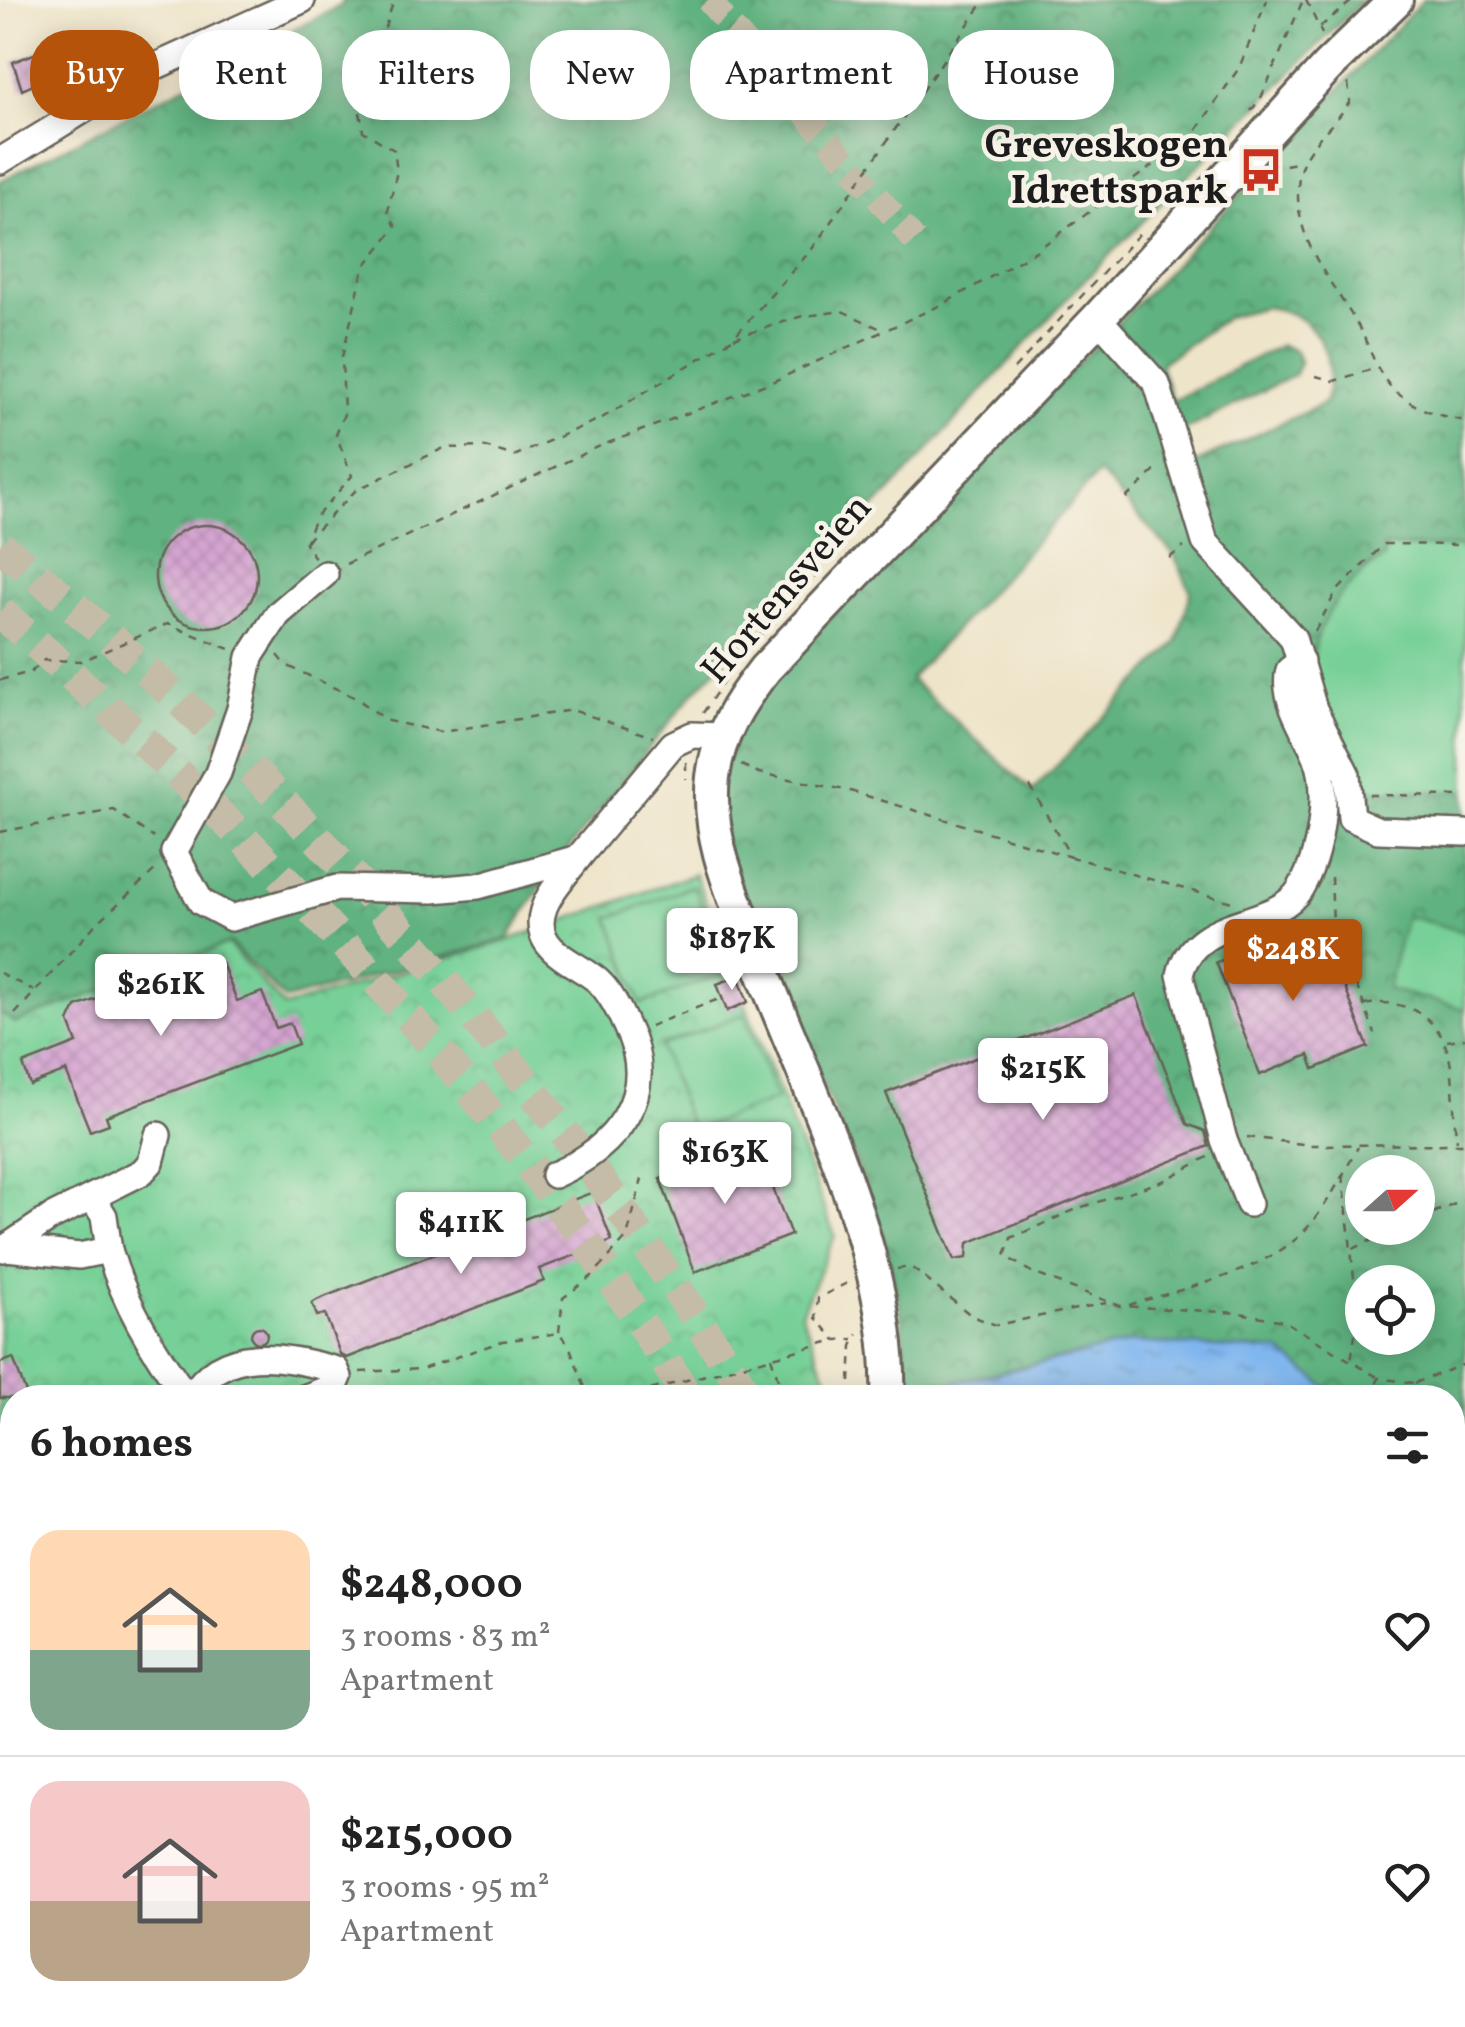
<!DOCTYPE html>
<html lang="en">
<head>
<meta charset="utf-8">
<style>
	body { margin:0; font-family:Vollkorn,serif; background:#f6f6f6; color:#222; height:100vh; display:flex; flex-direction:column; font-size:38px; white-space:nowrap }
	* { box-sizing:border-box; margin:0 }
	p { font-size:32px; color:#767676 }
	.icon { flex:none; width:55px; height:55px; fill:none; stroke:currentColor; stroke-width:2; stroke-linecap:round; stroke-linejoin:round }
	.map { position:relative; flex:1; overflow:hidden }
	.panel { position:absolute; left:0px; top:1385px; width:1465px; height:642px; display:flex; flex-direction:column; background:#fff; border-radius:40px 40px 0 0; box-shadow:0 5px 25px #0003 }
	.panel>* { flex:none }
	.banner { position:absolute; left:30px; top:30px; width:1405px; height:90px; display:flex; gap:20px }
	.needle { width:65px; rotate:69deg }
	.controls { position:absolute; left:1345px; top:1155px; display:grid; gap:20px }
	.controls a { display:grid; place-items:center; width:90px; height:90px; border-radius:50%; background:#fff; box-shadow:0 5px 25px #0003; font-size:50px }
	.price { position:absolute; translate:-50% -85px; padding:0 22px; border-radius:10px; background:#fff; color:#222; font-size:32px; line-height:65px; filter:drop-shadow(0 2px 5px #0008) }
	.price::after { content:''; position:absolute; left:50%; top:60px; width:30px; height:22px; margin-left:-15px; background:inherit; clip-path:polygon(0 0,100% 0,50% 100%) }
	.price.selected { background:#b45309; color:#fff }
	ul { padding:0; list-style:none }
	li { display:flex; align-items:center; gap:30px; height:250px; padding:0 30px }
	li+li { border-top:2px solid #e0e0e0 }
	li span { display:grid; place-items:center; flex:none; width:280px; height:200px; border-radius:30px; color:#555 }
	li>.icon { margin-inline-start:auto }
	span .icon { width:120px; height:120px; fill:#fffc; stroke-width:1 }
	li b { font-size:42px }
	h2 { display:flex; justify-content:space-between; align-items:center; height:120px; padding:0 30px; font-size:42px }
	.tag { padding:0 35px; border-radius:40px; background:#fff; box-shadow:0 5px 25px #0003; font-size:35px; line-height:90px }
	.tag.selected { background:#b45309; color:#fff }
	.map>svg:first-child { display:block }
	.forest { fill:url(#forest-crowns); stroke:#3e674e; stroke-width:2.5; fill-rule:evenodd }
	.park { fill:url(#park-crowns); stroke:#4a765a; stroke-width:2.5 }
	.pitch { fill:#77d097; stroke:#4a765a; stroke-width:2.5 }
	.water { fill:url(#water-ripples); stroke:#4e6985; stroke-width:2.5 }
	.building { fill:url(#building-cross-hatch) }
	.lines { fill:none; stroke-linecap:round; stroke-linejoin:round }
	.minor-tunnel { stroke:#c4bca6; stroke-width:25; stroke-dasharray:25 12; stroke-linecap:butt }
	.major-tunnel { stroke:#c4bca6; stroke-width:32; stroke-dasharray:32 16; stroke-linecap:butt }
	.minor-casing { stroke:#666259; stroke-width:30 }
	.major-casing { stroke:#666259; stroke-width:38 }
	.path { stroke:#666259; stroke-width:2.5; stroke-dasharray:8 8; stroke-linecap:butt }
	.minor { stroke:#fff; stroke-width:25 }
	.major { stroke:#fff; stroke-width:32 }
	.labels { text-anchor:middle; dominant-baseline:central; stroke-width:9; stroke-linejoin:round; paint-order:stroke }
	.poi-label { font-size:40px; font-weight:bold; fill:#1c1c1c; stroke:#f7f3e8; text-anchor:end }
	.street-label { font-size:40px; fill:#1c1c1c; stroke:#f7f3e8 }
</style>
</head>
<body>
<div class="map">
<svg width="1465" height="2027" viewBox="0 0 1465 2027">
	<defs>
		<pattern id="forest-crowns" width="20" height="18" patternUnits="userSpaceOnUse" patternTransform="scale(2.5)"><rect width="20" height="18" fill="#61b280"/><path d="M2 6a3 3 0 1 1 6 0M12 15a3 3 0 1 1 6 0" fill="none" stroke="#4f9068"/></pattern>
		<pattern id="park-crowns" width="20" height="18" patternUnits="userSpaceOnUse" patternTransform="scale(2.5)"><rect width="20" height="18" fill="#77d097"/><path d="M2 6a3 3 0 1 1 6 0M12 15a3 3 0 1 1 6 0" fill="none" stroke="#66b282"/></pattern>
		<pattern id="water-ripples" width="26" height="14" patternUnits="userSpaceOnUse" patternTransform="scale(2.5)"><rect width="26" height="14" fill="#7fb6ee"/><path d="M2 4q2-2 4 0t4 0M15 11q2-2 4 0t4 0" fill="none" stroke="#6d9ccc"/></pattern>
		<pattern id="building-cross-hatch" width="8" height="8" patternUnits="userSpaceOnUse" patternTransform="scale(2.5)"><rect width="8" height="8" fill="#d5a5d1"/><path d="M0 0l8 8M0 8l8-8" fill="none" stroke="#b68db3"/></pattern>
	</defs>
	<rect width="100%" height="100%" fill="#f7f3e8"/>
	<filter id="ink" filterUnits="userSpaceOnUse"><feTurbulence type="fractalNoise" baseFrequency=".01" numOctaves="2"/><feDisplacementMap in="SourceGraphic" scale="20" xChannelSelector="R" yChannelSelector="G"/><feConvolveMatrix kernelMatrix="1 2 1 2 8 2 1 2 1" color-interpolation-filters="sRGB"/></filter>
	<filter id="wash" filterUnits="userSpaceOnUse"><feTurbulence type="fractalNoise" baseFrequency=".0048" numOctaves="4" result="noise"/><feDisplacementMap in="SourceGraphic" scale="40" xChannelSelector="R" yChannelSelector="G"/><feGaussianBlur stdDeviation="2.25" result="paint"/><feColorMatrix in="noise" values="0 0 0 0 0 0 0 0 0 0 0 0 0 0 0 0 0 1.4 0 .05"/><feComposite in="paint" operator="in"/></filter>
	<g filter="url(#wash)">
		<rect width="100%" height="100%" fill="#eee4c9"/>
		<!-- forest -->
		<g class="forest">
			<polygon points="343,0 1363,0 1071,294 892,490 693,693 551,871 508,939 285,1000 230,943 15,1023 0,1013 0,181 342,5"/>
			<path d="M 1423,0 L 1465,0 L 1465,547 L 1385,547 L 1384,558 L 1363,570 L 1351,759 L 1361,769 L 1362,790 L 1465,792 L 1465,1486 L 1453,1492 L 1452,1398 L 1326,1397 L 1331,1392 L 1134,1342 L 937,1386 L 933,1397 L 904,1397 C 918,1241 804,1065 750,919 C 740,892 723,861 719,833 C 710,778 738,731 762,683 L 1154,286 ZM 1265,307 C 1317,313 1338,355 1325,403 L 1193,464 L 1182,432 L 1294,375 L 1300,364 L 1295,351 L 1281,345 L 1172,401 L 1160,364 L 1227,317 ZM 1099,473 L 1174,555 L 1191,592 L 1176,643 L 1032,791 L 910,679 ZM 1362,1172 L 1418,1172 L 1418,1228 L 1362,1228 ZM 1362,1282 L 1418,1282 L 1418,1338 L 1362,1338 Z"/>
			<polygon points="0,1839 12,1839 12,1968 0,1971"/>
			<polygon points="1465,1955 1465,2027 1302,2027 1329,2015 1452,2015 1453,1960"/>
		</g>
		<!-- park -->
		<polygon class="park" points="695,874 835,1236 801,1313 835,1397 12,1398 12,1715 0,1715 0,1013 15,1023 228,944 284,1007 506,941"/>
		<!-- pitch -->
		<g class="pitch">
			<path d="M 1384,547 L 1465,547 L 1465,792 L 1362,790 C 1360,753 1327,722 1316,686 C 1301,635 1343,582 1384,558 Z"/>
			<polygon points="694,886 727,972 641,1004 609,918"/>
			<polygon points="1406,916 1465,932 1465,1009 1387,989"/>
			<polygon points="744,1014 776,1099 692,1131 660,1046"/>
			<polygon points="586,2015 846,2015 810,2027 590,2027"/>
		</g>
		<!-- water -->
		<g class="water">
			<polygon points="1134,1342 1280,1351 1331,1391 1326,1398 933,1397 936,1387"/>
			<polygon points="746,1384 764,1397 695,1397"/>
			<polygon points="12,1570 12,1692 0,1691 0,1573"/>
		</g>
		<g id="blocks">
			<!-- building -->
			<g class="building">
				<polygon points="70,40 78,60 92,55 99,72 80,80 74,66 22,90 13,62"/>
				<circle cx="206" cy="576" r="51"/>
				<polygon points="1322,929 1368,1047 1314,1069 1309,1055 1260,1075 1216,962 1266,947 1275,952"/>
				<polygon points="206,957 222,963 237,1001 262,992 276,1028 290,1023 298,1044 106,1116 109,1124 90,1131 66,1071 30,1085 23,1064 77,1043 69,1022 76,1007"/>
				<polygon points="738,976 748,1002 727,1011 717,984"/>
				<polygon points="1136,995 1187,1124 1205,1131 1209,1146 968,1243 967,1258 954,1260 886,1093"/>
				<polygon points="756,1143 791,1235 695,1272 660,1179"/>
				<polygon points="593,1192 612,1241 539,1269 544,1281 347,1358 340,1354 325,1314 317,1316 312,1303 319,1299"/>
				<circle cx="259" cy="1335" r="8"/>
				<polygon points="13,1358 28,1398 0,1398 0,1363"/>
			</g>
		</g>
	</g>
	<g filter="url(#ink)">
		<use href="#blocks" fill-opacity="0" stroke="#666259" stroke-width="2.5"/>
		<g class="lines">
			<!-- minor-tunnel -->
			<polyline class="minor-tunnel" points="708,0 915,241"/>
			<!-- major-tunnel -->
			<g class="major-tunnel">
				<path d="M 0,546 C 301,784 542,1077 749,1398"/>
				<path d="M 0,612 C 264,841 506,1097 688,1398"/>
				<polyline points="992,2015 996,2027"/>
				<polyline points="1052,2015 1056,2027"/>
			</g>
			<!-- minor casing -->
			<g class="minor-casing">
				<g id="minor">
					<polyline points="0,161 154,67 302,0"/>
					<polyline points="1098,318 1157,384 1205,542 1293,638 1314,709 1347,775 1351,818 1378,830 1465,833"/>
					<polyline points="325,574 278,614 250,657 240,709 218,773 174,852 201,902 231,918 337,888 433,890 478,886 578,858 673,744 692,735 723,736"/>
					<path d="M 554,1175 C 615,1148 661,1095 626,1026 C 619,1010 611,993 598,981 C 579,964 541,954 541,923 C 541,899 565,876 578,858"/>
					<polyline points="92,1197 104,1216 109,1250"/>
					<path d="M 1249,1204 L 1224,1140 L 1180,975 C 1193,914 1276,929 1300,889 C 1320,856 1331,792 1316,756 C 1306,731 1281,698 1289,670 L 1301,661"/>
					<path d="M 7,1248 L 79,1256 L 109,1250 C 124,1303 155,1354 188,1398"/>
					<polyline points="4,1249 50,1218 142,1172 151,1162 158,1135"/>
					<path d="M 191,1398 C 221,1342 286,1356 336,1370 L 339,1377 L 335,1386 L 304,1398"/>
					<polyline points="0,1487 12,1484"/>
					<polyline points="1452,1538 1465,1509"/>
					<polyline points="1452,1749 1465,1765"/>
					<polyline points="281,2027 315,2015"/>
					<polyline points="1222,2027 1231,2015"/>
				</g>
			</g>
			<!-- major casing -->
			<g class="major-casing">
				<g id="major">
					<path d="M 888,1398 C 894,1256 803,1079 753,947 C 733,894 706,835 713,777 C 718,735 739,702 765,669 L 1098,318 L 1327,67 L 1396,0"/>
					<polyline points="1452,1560 1465,1560"/>
					<polyline points="0,1798 12,1796"/>
					<polyline points="400,2015 404,2027"/>
				</g>
			</g>
			<!-- path -->
			<g class="path">
				<polyline points="1306,0 1322,34"/>
				<polyline points="1320,27 1353,0"/>
				<path d="M 1348,83 L 1350,101 C 1334,128 1303,145 1299,177 C 1291,238 1330,278 1357,324 C 1371,347 1375,373 1395,391 C 1415,409 1439,416 1465,421"/>
				<polyline points="1251,111 1262,96 1303,0"/>
				<polyline points="1270,168 1301,162"/>
				<polyline points="734,338 799,317 842,311 883,330"/>
				<polyline points="1014,369 1141,232"/>
				<polyline points="1316,376 1334,381 1376,368"/>
				<polyline points="1126,498 1158,468"/>
				<polyline points="306,541 356,490 444,448 485,447 514,456 602,418 732,339 812,249 985,0"/>
				<polyline points="315,558 305,543 315,518 352,476 336,435 344,414 342,357 364,267 396,227 388,211 397,171 394,150 363,131 359,106 394,0"/>
				<polyline points="1169,558 1184,547"/>
				<polyline points="346,564 600,446 774,381 943,304 1033,253 1192,137 1239,68 1267,0"/>
				<polyline points="1315,631 1336,592 1384,544 1465,545"/>
				<polyline points="278,655 286,665 356,698 388,721 442,732 572,710 653,737"/>
				<polyline points="0,680 31,672 44,660 82,661 167,624 230,649"/>
				<polyline points="703,713 740,656 822,570"/>
				<polyline points="686,762 686,779"/>
				<polyline points="741,765 759,773 850,791 1071,857"/>
				<polyline points="1030,786 1071,857 1232,902"/>
				<polyline points="1369,795 1465,796"/>
				<polyline points="0,832 114,810 154,838"/>
				<polyline points="1331,877 1333,924 1375,1034"/>
				<polyline points="0,973 34,991"/>
				<path d="M 1365,1005 C 1380,1001 1396,1003 1411,1009 C 1464,1033 1449,1094 1457,1141"/>
				<polyline points="15,1014 93,927 157,868"/>
				<polyline points="650,1026 719,999"/>
				<polyline points="1447,1041 1465,1038"/>
				<polyline points="1247,1137 1311,1145 1465,1144"/>
				<polyline points="1208,1157 1163,1181 1079,1208 1011,1238 1005,1256 1033,1273 1120,1306 1240,1313 1284,1321 1379,1378"/>
				<polyline points="1343,1175 1358,1315 1351,1361"/>
				<polyline points="1418,1219 1465,1200"/>
				<polyline points="1353,1249 1398,1228"/>
				<polyline points="897,1269 911,1267 972,1316 996,1325 1106,1303"/>
				<polyline points="847,1283 818,1298 816,1318 836,1340 854,1339"/>
				<path d="M 1129,1305 C 1180,1289 1247,1276 1291,1243 C 1320,1221 1341,1178 1358,1147"/>
				<polyline points="559,1332 563,1298 592,1276 627,1237 642,1179"/>
				<polyline points="771,1357 784,1398"/>
				<polyline points="360,1372 422,1369 503,1341 559,1333 569,1345 589,1398"/>
				<polyline points="1415,1383 1465,1364"/>
				<polyline points="223,1391 230,1398"/>
				<polyline points="620,1398 836,1340"/>
				<polyline points="849,1398 852,1346 858,1334"/>
				<polyline points="1370,1398 1379,1378 1413,1383 1432,1398"/>
				<polyline points="1452,1413 1465,1422"/>
				<polyline points="0,1554 12,1551"/>
				<polyline points="0,1763 12,1760"/>
				<polyline points="1452,1938 1465,1940"/>
				<polyline points="0,1951 12,1951"/>
				<polyline points="993,2015 993,2027"/>
			</g>
			<!-- minor -->
			<use href="#minor" class="minor"/>
			<!-- major -->
			<use href="#major" class="major"/>
		</g>
	</g>
	<!-- icons -->
	<defs>
		<g id="bus-bare" transform="scale(3.45)"><path d="M-5-6H5V4H4V6H2V4H-2V6H-4V4H-5ZM-3.5-4V0h7V-4ZM-3.5 1.2v1.5H-2V1.2ZM2 1.2v1.5H3.5V1.2Z" fill="#c8321e" stroke="#f7f3e8" stroke-width="2.5" paint-order="stroke"/></g>
	</defs>
	<g fill-rule="evenodd">
		<use href="#bus-bare" x="1261" y="170"/>
	</g>
	<g class="labels">
		<!-- poi labels -->
		<g class="poi-label">
			<text x="1228" y="147">Greveskogen<tspan x="1228" dy="46">Idrettspark</tspan></text>
		</g>
		<!-- street labels -->
		<g class="street-label">
			<text transform="translate(788 590) rotate(-49)">Hortensveien</text>
		</g>
	</g>
</svg>
<div class="controls">
<a><svg class="needle" viewBox="-14 -14 28 28"><path d="M0-13l5 13h-10z" fill="#e53935"/><path d="M0 13l5-13h-10z" fill="#767676"/></svg></a>
<a><svg class="icon" aria-label="locate" viewBox="0 0 24 24"><circle cx="12" cy="12" r="6"/><path d="M12 2v4M12 18v4M2 12h4M18 12h4"/></svg></a>
</div>
<b class="price" style="left:732px;top:993px">$187K</b>
<b class="price selected" style="left:1293px;top:1004px">$248K</b>
<b class="price" style="left:161px;top:1039px">$261K</b>
<b class="price" style="left:1043px;top:1123px">$215K</b>
<b class="price" style="left:725px;top:1207px">$163K</b>
<b class="price" style="left:461px;top:1277px">$411K</b>
<div class="banner">
<a class="tag selected">Buy</a>
<a class="tag">Rent</a>
<a class="tag">Filters</a>
<a class="tag">New</a>
<a class="tag">Apartment</a>
<a class="tag">House</a>
</div>
<section class="panel">
<h2>6 homes<svg class="icon" aria-label="filters" viewBox="0 0 24 24"><path d="M4 7h16M4 17h16"/><circle cx="9" cy="7" r="2"/><circle cx="15" cy="17" r="2"/></svg></h2>
<ul>
<li><span style="background:linear-gradient(#ffd9b3 60%,#7fa58c 0)"><svg class="icon" aria-label="home" viewBox="0 0 24 24"><path d="M3 11l9-7 9 7M6 9v11h12V9"/></svg></span><div><b>$248,000</b><p>3 rooms · 83 m²</p><p>Apartment</p></div><svg class="icon" aria-label="heart" viewBox="0 0 24 24"><path d="M12 20l-8-8c-3-5 5-10 8-4 3-6 11-1 8 4z"/></svg></li>
<li><span style="background:linear-gradient(#f6c9c9 60%,#b9a48a 0)"><svg class="icon" aria-label="home" viewBox="0 0 24 24"><path d="M3 11l9-7 9 7M6 9v11h12V9"/></svg></span><div><b>$215,000</b><p>3 rooms · 95 m²</p><p>Apartment</p></div><svg class="icon" aria-label="heart" viewBox="0 0 24 24"><path d="M12 20l-8-8c-3-5 5-10 8-4 3-6 11-1 8 4z"/></svg></li>
</ul>
</section>
</div>
</body>
</html>
